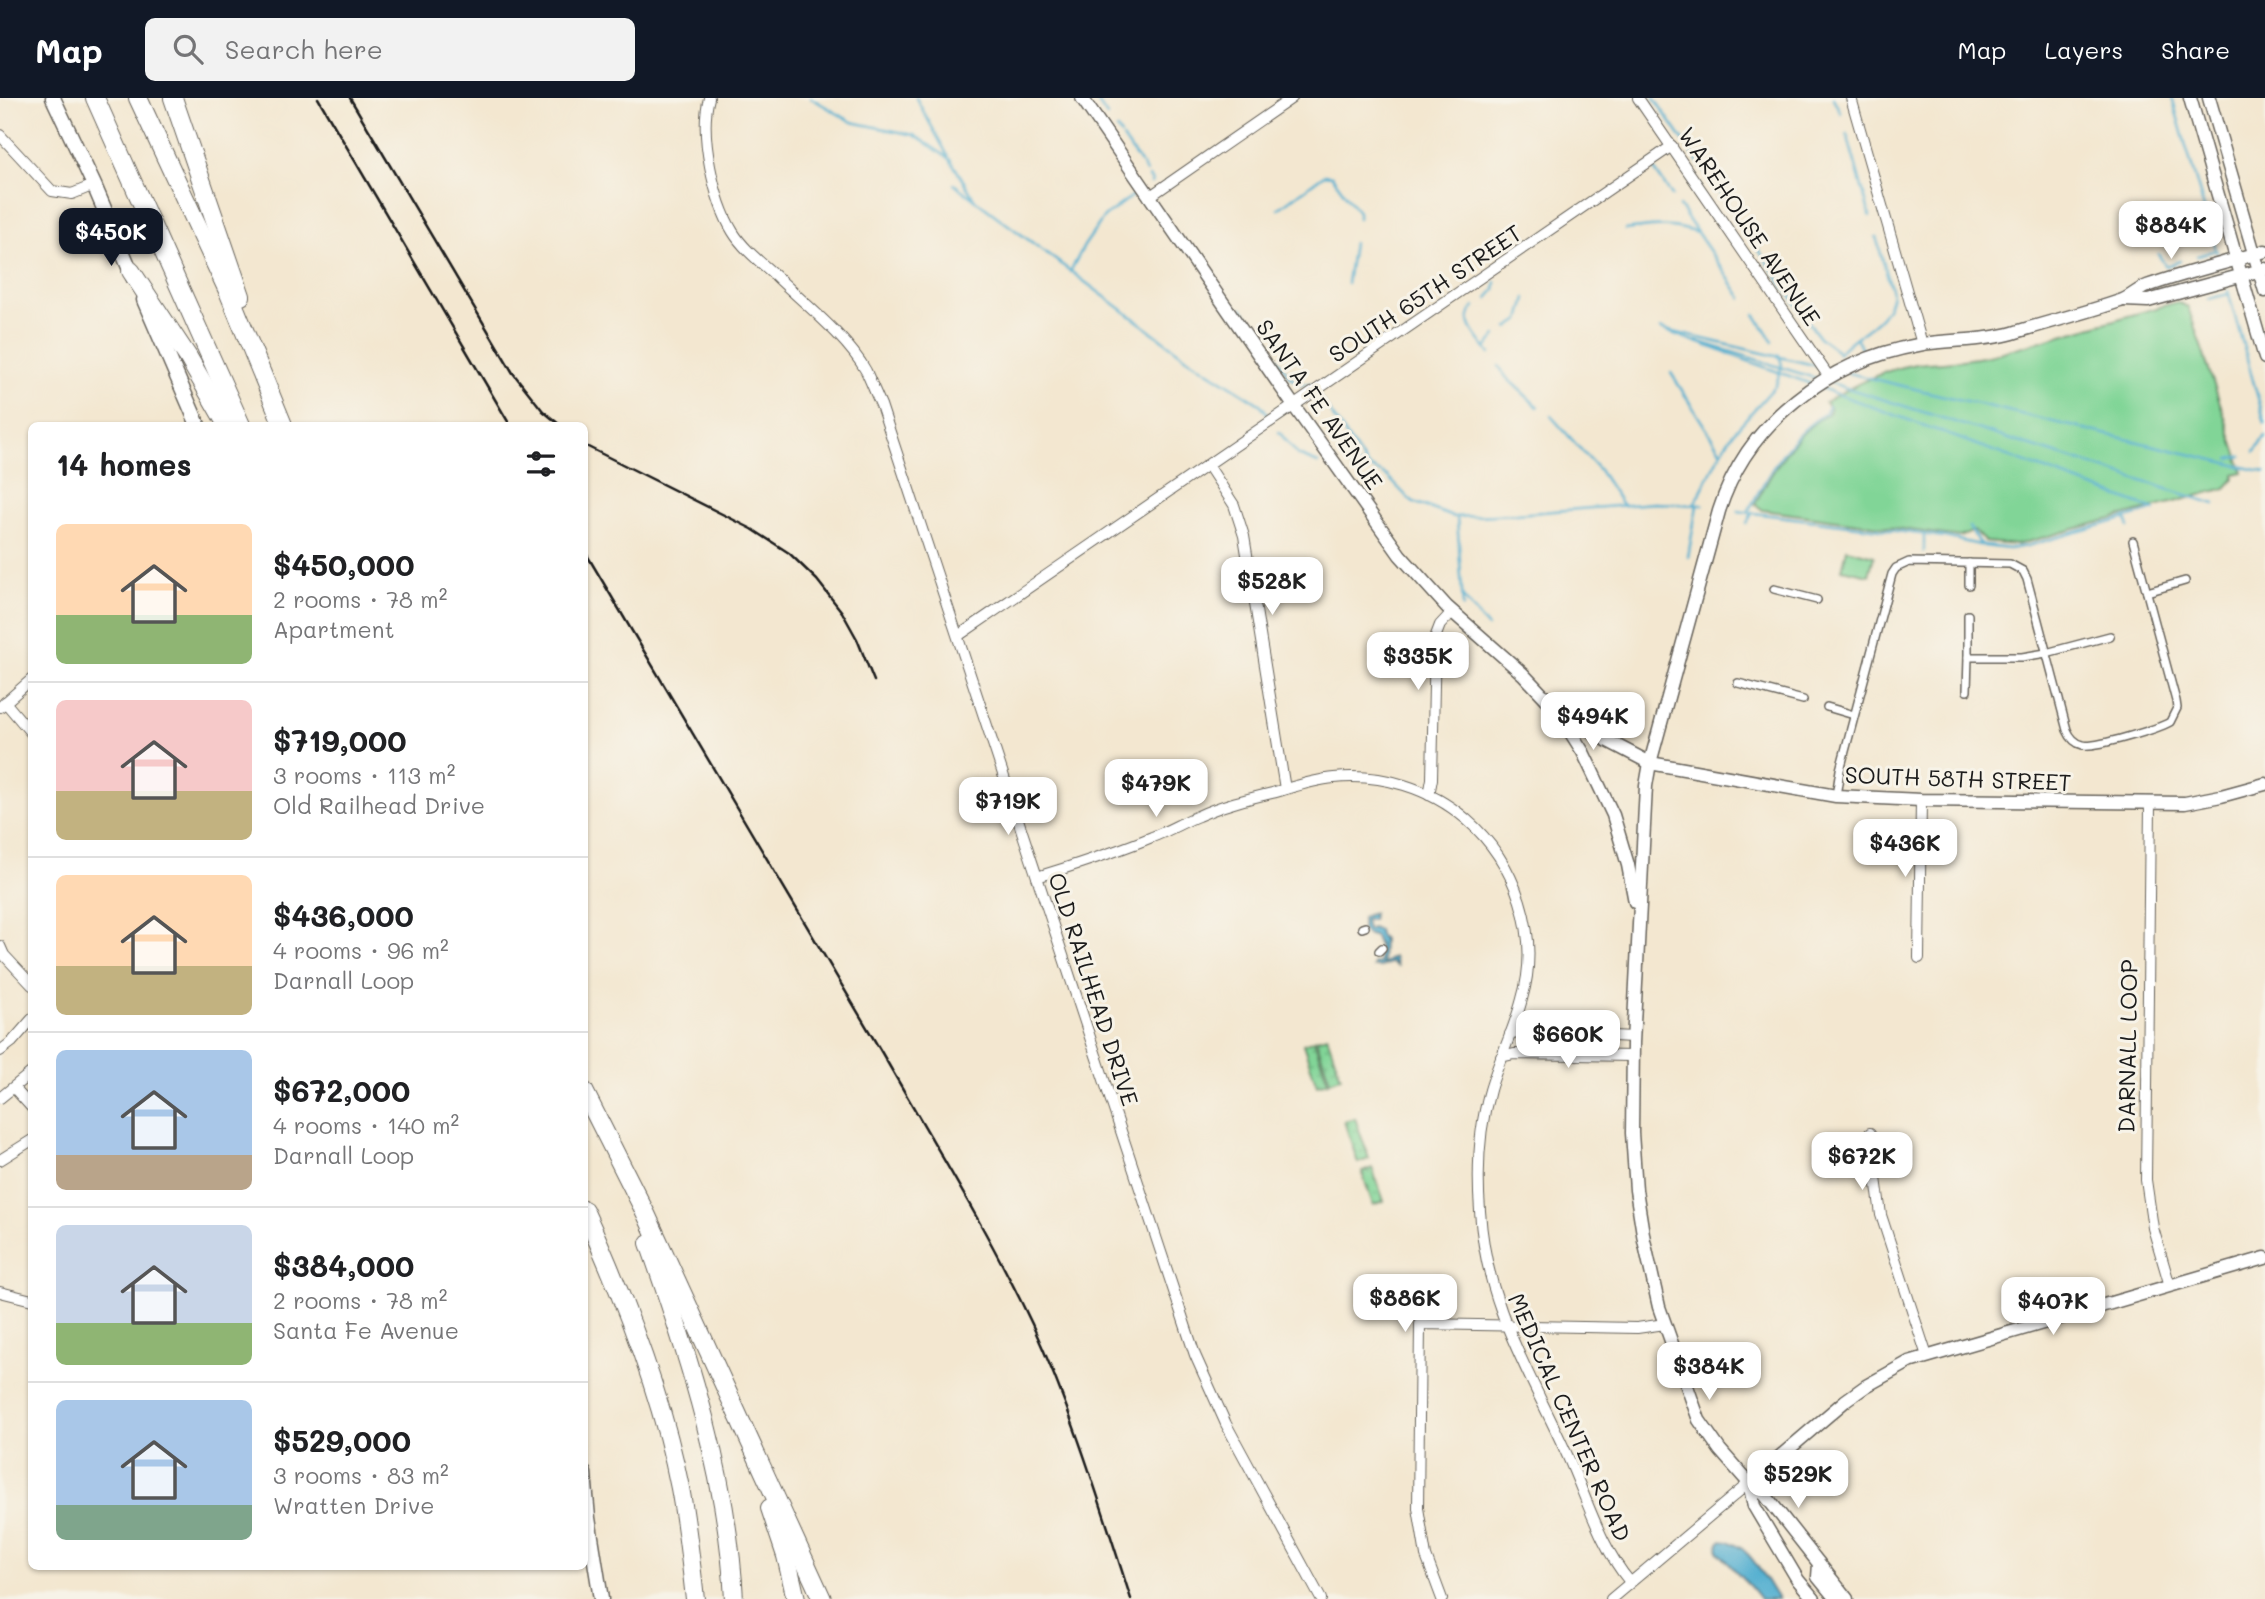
<!DOCTYPE html>
<html lang="en">
<head>
<meta charset="utf-8">
<style>
	body { margin:0; font-family:Mali,sans-serif; background:#f2f2f2; color:#202124; height:100vh; display:flex; flex-direction:column; font-size:26px; white-space:nowrap }
	* { box-sizing:border-box; margin:0 }
	p { font-size:23px; color:#757577 }
	.icon { flex:none; width:38px; height:38px; fill:none; stroke:currentColor; stroke-width:2; stroke-linecap:round; stroke-linejoin:round }
	.map { position:relative; flex:1; overflow:hidden }
	.drawer { position:absolute; left:28px; top:324px; width:560px; height:1148px; display:flex; flex-direction:column; background:#fff; border-radius:10px; box-shadow:0 2px 5px #0004 }
	.drawer>* { flex:none }
	.price { position:absolute; translate:-50% -60px; padding:0 16px; border-radius:14px; background:#fff; color:#222; font-size:23px; line-height:46px; filter:drop-shadow(0 2px 4px #0008) }
	.price::after { content:''; position:absolute; left:50%; top:42px; width:21px; height:16px; margin-left:-10px; background:inherit; clip-path:polygon(0 0,100% 0,50% 100%) }
	.price.active { background:#111827; color:#fff }
	ul { padding:0; list-style:none }
	li { display:flex; align-items:center; gap:21px; height:175px; padding:0 28px }
	li+li { border-top:2px solid #e0e0e0 }
	li span { display:grid; place-items:center; flex:none; width:196px; height:140px; border-radius:10px; color:#555 }
	li>.icon { margin-inline-start:auto }
	span .icon { width:84px; height:84px; fill:#fffc; stroke-width:1 }
	li b { font-size:30px }
	h2 { display:flex; justify-content:space-between; align-items:center; height:84px; padding:0 28px; font-size:30px }
	header { display:flex; align-items:center; gap:42px; box-sizing:border-box; height:98px; padding:0 35px; background:#111827; color:#fff }
	header strong { font-size:33px }
	nav { display:flex; gap:38px; margin-inline-start:auto; font-size:24px }
	.search { width:490px; height:63px; background:#f2f2f2; display:flex; align-items:center; gap:18px; box-sizing:border-box; padding:0 24px; border-radius:10px; color:#757577; font-size:26px }
	.map>svg:first-child { display:block }
	.green { fill:#81d597; stroke:#4e785a; stroke-width:2 }
	.garden { fill:url(#garden-dots); stroke:#4e785a; stroke-width:2 }
	.water { fill:#52afd0; stroke:#376676; stroke-width:2 }
	.lines { fill:none; stroke-linecap:round; stroke-linejoin:round }
	.stream { stroke:#52afd0; stroke-width:2.5 }
	.pedestrian-casing { stroke:#67635b; stroke-width:10 }
	.minor-casing { stroke:#67635b; stroke-width:12 }
	.tertiary-casing { stroke:#67635b; stroke-width:15 }
	.secondary-casing { stroke:#67635b; stroke-width:17 }
	.primary-casing { stroke:#67635b; stroke-width:17 }
	.motorway-casing { stroke:#67635b; stroke-width:20 }
	.pedestrian { stroke:#fff; stroke-width:7 }
	.minor { stroke:#fff; stroke-width:10 }
	.tertiary { stroke:#fff; stroke-width:12 }
	.secondary { stroke:#fff; stroke-width:14 }
	.primary { stroke:#fff; stroke-width:14 }
	.motorway { stroke:#fff; stroke-width:18 }
	.rail { stroke:#1c1c1c; stroke-width:2.5 }
	.labels { text-anchor:middle; dominant-baseline:central; stroke-width:6; stroke-linejoin:round; paint-order:stroke }
	.street-label { font-size:23px; fill:#1c1c1c; stroke:#f7f3e8 }
</style>
</head>
<body>
<header>
<strong>Map</strong>
<div class="search"><svg class="icon" aria-label="search" viewBox="0 0 24 24"><circle cx="10" cy="10" r="6"/><path d="M15 15l6 6"/></svg>Search here</div>
<nav><a>Map</a><a>Layers</a><a>Share</a></nav>
</header>
<div class="map">
<svg width="2265" height="1501" viewBox="0 0 2265 1501">
	<defs>
		<pattern id="garden-dots" width="8" height="8" patternUnits="userSpaceOnUse" patternTransform="scale(1.75)"><rect width="8" height="8" fill="#81d597"/><path d="M2 2h.1M6 6h.1" fill="none" stroke="#6fb682" stroke-width="1.8" stroke-linecap="round"/></pattern>
	</defs>
	<rect width="100%" height="100%" fill="#f7f3e8"/>
	<filter id="ink" filterUnits="userSpaceOnUse"><feTurbulence type="fractalNoise" baseFrequency=".0143" numOctaves="2"/><feDisplacementMap in="SourceGraphic" scale="14" xChannelSelector="R" yChannelSelector="G"/><feConvolveMatrix kernelMatrix="1 2 1 2 8 2 1 2 1" color-interpolation-filters="sRGB"/></filter>
	<filter id="wash" filterUnits="userSpaceOnUse"><feTurbulence type="fractalNoise" baseFrequency=".00686" numOctaves="4" result="noise"/><feDisplacementMap in="SourceGraphic" scale="28" xChannelSelector="R" yChannelSelector="G"/><feGaussianBlur stdDeviation="1.57" result="paint"/><feColorMatrix in="noise" values="0 0 0 0 0 0 0 0 0 0 0 0 0 0 0 0 0 1.4 0 .05"/><feComposite in="paint" operator="in"/></filter>
	<g filter="url(#wash)">
		<rect width="100%" height="100%" fill="#f3e7d0"/>
		<!-- green -->
		<g class="green">
			<path d="M 2177,204 L 2188,209 L 2243,374 L 2234,376 L 2234,381 L 2226,390 L 2016,447 L 1985,444 L 1974,433 L 1960,439 L 1763,412 L 1755,406 C 1772,373 1795,334 1829,315 L 1830,311 L 1825,304 C 1856,286 1891,267 1927,265 C 1948,264 1967,262 1988,258 Z"/>
			<polygon points="1847,451 1874,458 1869,477 1842,471"/>
		</g>
		<!-- garden -->
		<g class="garden">
			<polygon points="1327,938 1341,979 1330,983 1316,941"/>
			<polygon points="1314,942 1328,984 1317,987 1303,946"/>
			<polygon points="1355,1020 1369,1061 1358,1065 1344,1023"/>
			<polygon points="1372,1070 1384,1103 1373,1107 1362,1074"/>
		</g>
		<!-- water -->
		<g class="water">
			<polygon points="1373,815 1372,822 1365,822 1367,832 1372,830 1378,832 1379,837 1383,841 1382,866 1394,859 1397,869 1392,864 1381,869 1373,869 1374,865 1379,866 1379,848 1375,839 1366,836 1362,832 1362,819"/>
			<path d="M 1722,1442 C 1749,1444 1764,1481 1778,1501 L 1760,1501 C 1748,1484 1732,1470 1718,1453 L 1719,1445 Z"/>
		</g>
		<g class="lines">
			<!-- stream -->
			<g class="stream">
				<polyline points="811,0 852,24 914,37 950,61 975,102 1187,260 1261,307 1267,315"/>
				<polyline points="916,0 948,58"/>
				<polyline points="1095,0 1107,18"/>
				<polyline points="1654,0 1727,106"/>
				<polyline points="1833,0 1841,15"/>
				<polyline points="2172,0 2217,155"/>
				<polyline points="1117,31 1121,37"/>
				<polyline points="1847,36 1870,118"/>
				<polyline points="1123,40 1140,65"/>
				<polyline points="1142,67 1146,74"/>
				<polyline points="1654,71 1672,98"/>
				<polyline points="1149,79 1152,83 1151,85"/>
				<polyline points="954,86 974,101"/>
				<polyline points="1679,108 1742,200"/>
				<polyline points="1278,111 1324,77 1332,78 1358,114 1358,121"/>
				<polyline points="1743,129 1819,239 1839,254"/>
				<path d="M 1625,132 C 1651,129 1672,125 1697,135"/>
				<polyline points="2158,156 2166,168 2180,163"/>
				<polyline points="2197,158 2216,152"/>
				<polyline points="1070,174 1084,148 1104,119 1136,95"/>
				<polyline points="1347,185 1353,145"/>
				<polyline points="2228,193 2265,325"/>
				<polyline points="1488,200 1495,192 1496,184"/>
				<polyline points="2208,201 2229,196"/>
				<path d="M 1475,209 C 1458,222 1481,243 1490,256"/>
				<polyline points="1242,210 1290,279 1299,286 1311,286"/>
				<polyline points="1755,216 1773,244"/>
				<polyline points="1808,223 1809,212"/>
				<polyline points="1508,230 1520,222 1526,200"/>
				<polyline points="1857,241 1862,251"/>
				<polyline points="1697,243 1818,281"/>
				<polyline points="1487,249 1496,238"/>
				<path d="M 1838,256 C 1855,234 1889,226 1892,194 L 1876,139"/>
				<polyline points="1499,268 1506,279 1538,309"/>
				<polyline points="1671,275 1721,354"/>
				<polyline points="1848,275 2265,374"/>
				<polyline points="1831,285 2215,406"/>
				<polyline points="1811,286 1661,231 1818,268"/>
				<polyline points="1320,300 1366,366"/>
				<polyline points="1551,318 1599,372 1623,408"/>
				<polyline points="1279,334 1298,357 1318,365"/>
				<polyline points="2255,354 2265,338"/>
				<polyline points="2229,361 2242,358"/>
				<polyline points="1349,368 1367,368 1387,378 1411,403 1453,419 1517,416 1654,405 1703,407"/>
				<polyline points="1695,405 1719,358 1733,335 1776,287 1782,267 1779,257"/>
				<polyline points="1738,413 1944,439 1984,448 2009,451 2027,448 2155,412 1821,290"/>
				<path d="M 1748,414 C 1767,377 1789,337 1826,315 L 1828,308"/>
				<polyline points="1457,419 1463,509"/>
				<polyline points="2126,420 2129,429"/>
				<polyline points="1747,426 1752,415"/>
				<polyline points="1969,429 1980,447"/>
				<polyline points="1924,454 1924,437"/>
				<polyline points="1688,459 1697,407"/>
				<polyline points="1463,499 1487,529"/>
			</g>
		</g>
	</g>
	<g filter="url(#ink)">
		<g class="lines">
			<!-- pedestrian casing -->
			<g class="pedestrian-casing">
				<g id="pedestrian">
					<polyline points="1969,487 1969,465"/>
					<polyline points="1774,491 1817,502"/>
					<polyline points="2147,494 2185,483"/>
					<polyline points="1968,517 1968,559 2022,559 2046,555 2110,538"/>
					<polyline points="1738,585 1803,602"/>
					<polyline points="1967,593 1968,559"/>
					<polyline points="1827,609 1854,617"/>
					<path d="M 1836,698 L 1840,672 L 1892,476 L 1896,470 L 1909,464 L 2010,466 L 2023,473 L 2027,481 L 2067,632 C 2070,639 2074,645 2083,647 C 2094,650 2158,631 2170,624 L 2177,610 L 2176,603 L 2133,443"/>
					<polyline points="1362,830 1365,829"/>
					<polyline points="1379,853 1382,850"/>
				</g>
			</g>
			<!-- minor casing -->
			<g class="minor-casing">
				<g id="minor">
					<path d="M 709,0 C 699,36 714,103 733,134 C 744,152 763,166 778,180 C 805,206 848,240 866,273 C 871,284 876,296 881,307 L 1195,1257 L 1226,1326 L 1321,1501"/>
					<polyline points="1638,0 1829,279"/>
					<polyline points="1851,0 1922,246"/>
					<polyline points="0,37 52,93 72,96 94,87"/>
					<polyline points="1149,99 1292,0"/>
					<polyline points="1208,367 1234,407 1244,438 1285,691"/>
					<polyline points="958,538 1672,48"/>
					<polyline points="5,604 32,636"/>
					<polyline points="0,609 32,581"/>
					<polyline points="1429,697 1432,681 1435,540 1440,527 1452,514"/>
					<polyline points="2150,706 2146,1082 2153,1130 2170,1188"/>
					<path d="M 1037,779 C 1075,767 1114,755 1152,739 C 1168,733 1183,724 1198,718 C 1222,707 1247,701 1272,695 C 1293,689 1313,682 1334,680 C 1381,675 1430,690 1466,721 C 1516,764 1541,837 1522,901 C 1514,932 1499,961 1490,992 C 1479,1030 1477,1073 1480,1113 C 1486,1209 1530,1274 1568,1359 C 1587,1401 1600,1448 1630,1484"/>
					<polyline points="0,848 4,857 32,887"/>
					<polyline points="1919,860 1921,702"/>
					<polyline points="1510,936 1532,934 1633,939"/>
					<polyline points="0,953 12,944 32,921"/>
					<polyline points="1501,959 1514,956 1633,958"/>
					<polyline points="14,990 32,1010"/>
					<polyline points="0,1000 32,974"/>
					<polyline points="1870,1035 1881,1117 1927,1258"/>
					<polyline points="0,1062 32,1042"/>
					<polyline points="0,1194 32,1202"/>
					<polyline points="1442,1501 1426,1458 1418,1410 1420,1226 1637,1230 1665,1226"/>
					<polyline points="1611,1501 1749,1385"/>
				</g>
			</g>
			<!-- tertiary casing -->
			<g class="tertiary-casing">
				<g id="tertiary">
					<polyline points="1082,0 1294,308 1400,457 1447,509 1523,576 1555,610 1583,654 1613,717 1628,767 1635,804"/>
					<polyline points="2190,0 2265,260"/>
					<polyline points="2209,0 2265,193"/>
					<polyline points="2124,202 2148,203 2265,171"/>
					<polyline points="1561,614 1608,643 1650,665 1836,698 1921,702 2185,705 2221,698 2265,686"/>
					<polyline points="1749,1385 1845,1303 1866,1288 1909,1264 2265,1160"/>
					<polyline points="1749,1385 1754,1408 1798,1482 1814,1501"/>
					<polyline points="1819,1466 1818,1479 1836,1501"/>
					<path d="M 1847,1501 L 1765,1397 L 1749,1385 L 1720,1352 L 1699,1322 L 1659,1209 L 1644,1142 L 1636,1092 L 1632,1035 L 1633,945 L 1646,688 L 1650,665 L 1719,413 C 1747,324 1828,263 1918,247 C 1949,241 1982,244 2013,235 C 2048,224 2085,215 2120,203 C 2130,200 2138,191 2147,188 C 2186,174 2226,165 2265,153"/>
				</g>
			</g>
			<!-- secondary casing -->
			<g class="secondary-casing">
				<g id="secondary">
					<polyline points="53,0 94,87 134,181"/>
					<polyline points="144,202 198,327"/>
				</g>
			</g>
			<!-- primary casing -->
			<g class="primary-casing">
				<polyline id="primary" points="584,1375 588,1420 601,1501"/>
			</g>
			<!-- motorway casing -->
			<g class="motorway-casing">
				<g id="motorway">
					<polyline points="95,0 241,327"/>
					<polyline points="138,0 228,193 283,327"/>
					<polyline points="173,0 241,198"/>
					<polyline points="131,173 188,259 227,327"/>
					<polyline points="584,993 646,1116 822,1501"/>
					<path d="M 584,1112 C 623,1198 662,1297 680,1390 C 687,1427 691,1464 695,1501"/>
					<path d="M 649,1145 C 689,1259 728,1380 734,1501"/>
					<polyline points="770,1410 786,1458 796,1501"/>
				</g>
			</g>
			<!-- pedestrian -->
			<use href="#pedestrian" class="pedestrian"/>
			<!-- minor -->
			<use href="#minor" class="minor"/>
			<!-- tertiary -->
			<use href="#tertiary" class="tertiary"/>
			<!-- secondary -->
			<use href="#secondary" class="secondary"/>
			<!-- primary -->
			<use href="#primary" class="primary"/>
			<!-- motorway -->
			<use href="#motorway" class="motorway"/>
			<!-- rail -->
			<g class="rail">
				<polyline points="318,0 510,327"/>
				<polyline points="350,0 513,275 543,313 560,327"/>
				<polyline points="584,347 752,431 789,455 817,482 842,514 857,541 874,583"/>
				<path d="M 584,452 C 684,620 784,787 882,955 C 933,1044 988,1133 1032,1226 C 1073,1315 1101,1409 1131,1501"/>
			</g>
		</g>
	</g>
	<g class="labels">
		<!-- street labels -->
		<g class="street-label">
			<text transform="translate(1750 128) rotate(56)">WAREHOUSE AVENUE</text>
			<text transform="translate(1425 195) rotate(-34)">SOUTH 65TH STREET</text>
			<text transform="translate(1320 306) rotate(55)">SANTA FE AVENUE</text>
			<text transform="translate(1958 680) rotate(2)">SOUTH 58TH STREET</text>
			<text transform="translate(1094 891) rotate(72)">OLD RAILHEAD DRIVE</text>
			<text transform="translate(2127 948) rotate(-89)">DARNALL LOOP</text>
			<text transform="translate(1570 1319) rotate(66)">MEDICAL CENTER ROAD</text>
		</g>
	</g>
</svg>
<b class="price" style="left:2171px;top:163px">$884K</b>
<b class="price active" style="left:111px;top:170px">$450K</b>
<b class="price" style="left:1272px;top:519px">$528K</b>
<b class="price" style="left:1418px;top:594px">$335K</b>
<b class="price" style="left:1593px;top:654px">$494K</b>
<b class="price" style="left:1156px;top:721px">$479K</b>
<b class="price" style="left:1008px;top:739px">$719K</b>
<b class="price" style="left:1905px;top:781px">$436K</b>
<b class="price" style="left:1568px;top:972px">$660K</b>
<b class="price" style="left:1862px;top:1094px">$672K</b>
<b class="price" style="left:1405px;top:1236px">$886K</b>
<b class="price" style="left:2053px;top:1239px">$407K</b>
<b class="price" style="left:1709px;top:1304px">$384K</b>
<b class="price" style="left:1798px;top:1412px">$529K</b>
<section class="drawer">
<h2>14 homes<svg class="icon" aria-label="filters" viewBox="0 0 24 24"><path d="M4 7h16M4 17h16"/><circle cx="9" cy="7" r="2"/><circle cx="15" cy="17" r="2"/></svg></h2>
<ul>
<li><span style="background:linear-gradient(#ffd9b3 65%,#8fb573 0)"><svg class="icon" aria-label="home" viewBox="0 0 24 24"><path d="M3 11l9-7 9 7M6 9v11h12V9"/></svg></span><div><b>$450,000</b><p>2 rooms · 78 m²</p><p>Apartment</p></div></li>
<li><span style="background:linear-gradient(#f6c9c9 65%,#c2b280 0)"><svg class="icon" aria-label="home" viewBox="0 0 24 24"><path d="M3 11l9-7 9 7M6 9v11h12V9"/></svg></span><div><b>$719,000</b><p>3 rooms · 113 m²</p><p>Old Railhead Drive</p></div></li>
<li><span style="background:linear-gradient(#ffd9b3 65%,#c2b280 0)"><svg class="icon" aria-label="home" viewBox="0 0 24 24"><path d="M3 11l9-7 9 7M6 9v11h12V9"/></svg></span><div><b>$436,000</b><p>4 rooms · 96 m²</p><p>Darnall Loop</p></div></li>
<li><span style="background:linear-gradient(#a9c7e8 75%,#b9a48a 0)"><svg class="icon" aria-label="home" viewBox="0 0 24 24"><path d="M3 11l9-7 9 7M6 9v11h12V9"/></svg></span><div><b>$672,000</b><p>4 rooms · 140 m²</p><p>Darnall Loop</p></div></li>
<li><span style="background:linear-gradient(#c9d6e8 70%,#8fb573 0)"><svg class="icon" aria-label="home" viewBox="0 0 24 24"><path d="M3 11l9-7 9 7M6 9v11h12V9"/></svg></span><div><b>$384,000</b><p>2 rooms · 78 m²</p><p>Santa Fe Avenue</p></div></li>
<li><span style="background:linear-gradient(#a9c7e8 75%,#7fa58c 0)"><svg class="icon" aria-label="home" viewBox="0 0 24 24"><path d="M3 11l9-7 9 7M6 9v11h12V9"/></svg></span><div><b>$529,000</b><p>3 rooms · 83 m²</p><p>Wratten Drive</p></div></li>
</ul>
</section>
</div>
</body>
</html>
